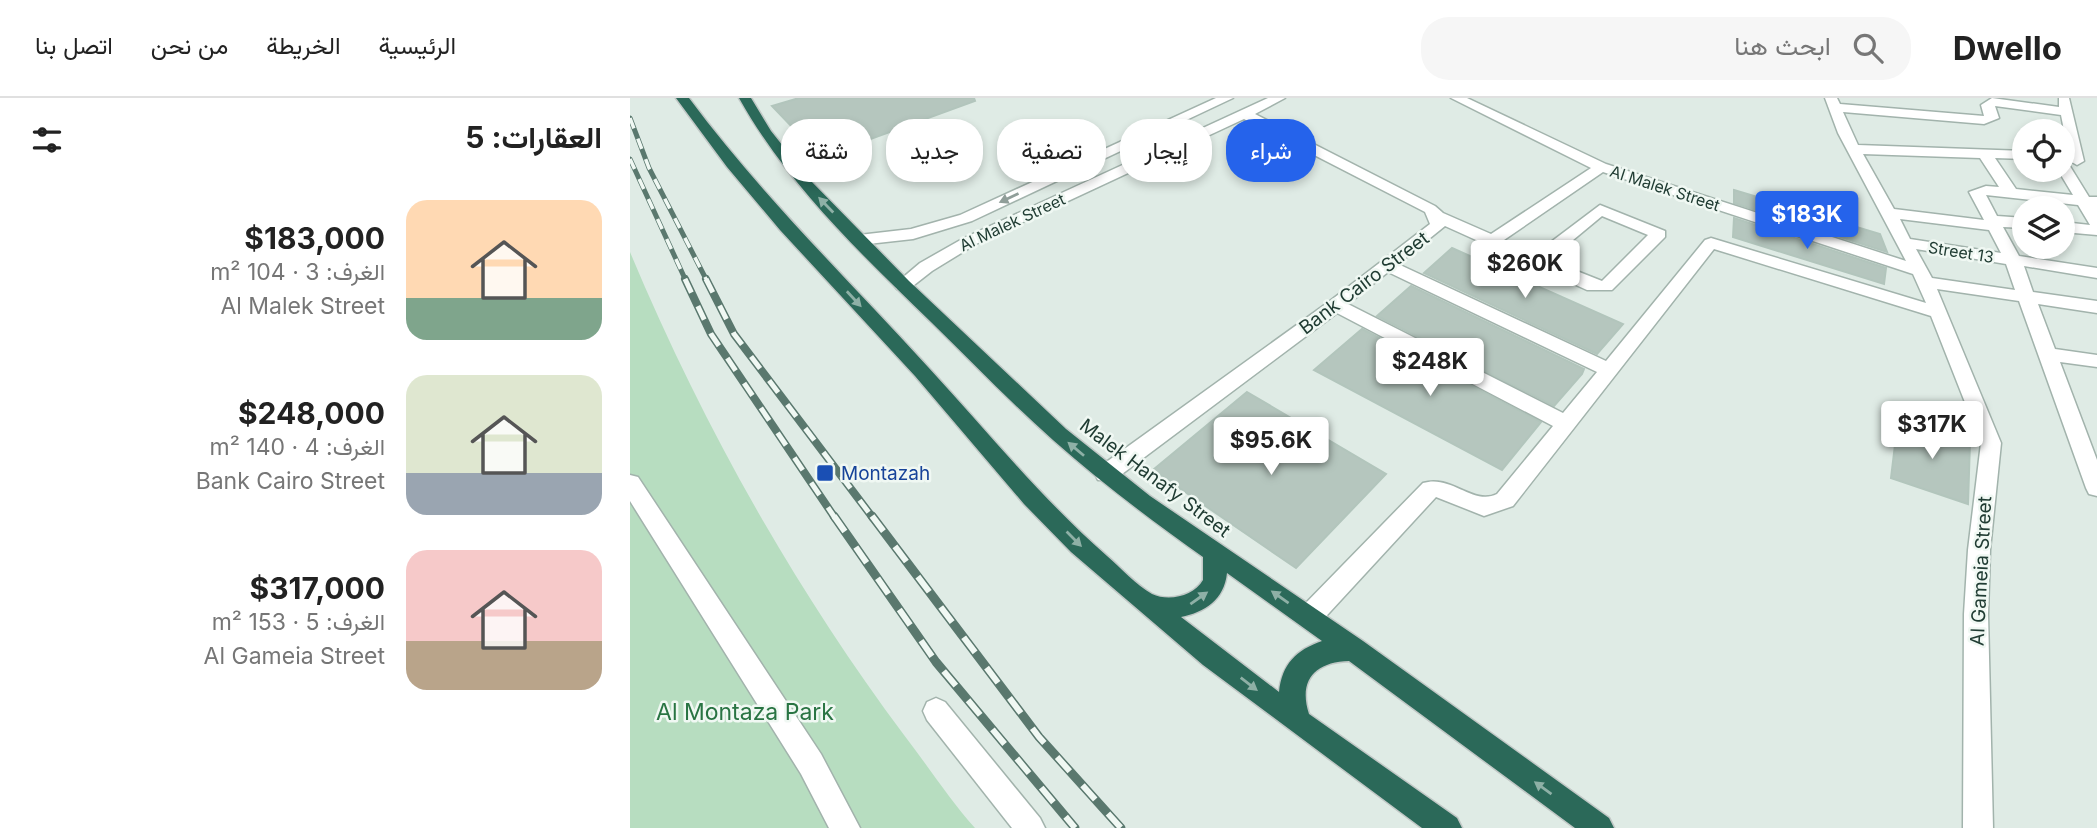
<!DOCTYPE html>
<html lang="ar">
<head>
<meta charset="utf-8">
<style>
	body { margin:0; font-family:Inter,Vazirmatn,sans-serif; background:#f6f6f6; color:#222; direction:rtl; height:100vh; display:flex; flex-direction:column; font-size:26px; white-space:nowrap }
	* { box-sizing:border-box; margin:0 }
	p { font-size:23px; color:#767676 }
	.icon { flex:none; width:38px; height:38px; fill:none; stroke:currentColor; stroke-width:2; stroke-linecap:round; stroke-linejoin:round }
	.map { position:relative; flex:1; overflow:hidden; direction:ltr }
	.sheet { display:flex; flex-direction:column; background:#fff; width:630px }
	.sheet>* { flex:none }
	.hud { position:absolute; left:21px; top:21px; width:665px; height:63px; direction:rtl; display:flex; gap:14px }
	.buttons { position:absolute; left:1382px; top:21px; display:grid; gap:14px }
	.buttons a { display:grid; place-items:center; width:63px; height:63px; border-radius:50%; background:#fff; box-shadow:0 4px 10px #0003; font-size:35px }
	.price { position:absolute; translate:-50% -60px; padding:0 16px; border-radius:7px; background:#fff; color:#222; font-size:23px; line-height:46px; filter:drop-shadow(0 2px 4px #0008) }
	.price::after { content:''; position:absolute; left:50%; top:42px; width:21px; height:16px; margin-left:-10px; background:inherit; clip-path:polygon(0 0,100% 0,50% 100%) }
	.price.current { background:#2563eb; color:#fff }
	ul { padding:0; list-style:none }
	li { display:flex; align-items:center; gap:21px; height:175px; padding:0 28px }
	li span { display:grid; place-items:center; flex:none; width:196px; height:140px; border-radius:21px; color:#555 }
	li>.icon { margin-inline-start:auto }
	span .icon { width:84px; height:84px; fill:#fffc; stroke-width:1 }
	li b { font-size:30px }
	h2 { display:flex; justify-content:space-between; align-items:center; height:84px; padding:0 28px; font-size:30px }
	.pill { padding:0 24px; border-radius:28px; background:#fff; box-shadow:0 4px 10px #0003; font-size:24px; line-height:63px }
	.pill.current { background:#2563eb; color:#fff }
	header { display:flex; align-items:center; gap:42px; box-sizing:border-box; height:98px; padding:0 35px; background:#fff; border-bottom:2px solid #e0e0e0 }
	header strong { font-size:33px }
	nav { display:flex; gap:38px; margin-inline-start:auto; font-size:24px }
	.search { width:490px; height:63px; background:#f6f6f6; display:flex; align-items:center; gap:18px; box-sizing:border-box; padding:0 24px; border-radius:28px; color:#767676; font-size:26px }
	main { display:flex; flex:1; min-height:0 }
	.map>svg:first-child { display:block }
	.green { fill:#b7ddc0 }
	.building { fill:#b5c6be; stroke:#b2c5bc; stroke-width:2 }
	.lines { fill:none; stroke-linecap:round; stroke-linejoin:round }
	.minor-casing { stroke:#a2b3ac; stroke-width:3 }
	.highway-casing { stroke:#c1c8c6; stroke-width:3 }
	.minor { fill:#fff; fill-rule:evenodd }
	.highway { fill:#2b6959; fill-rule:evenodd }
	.rail-far2-casing { stroke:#5a786e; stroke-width:5 }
	.rail-far1-casing { stroke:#5a786e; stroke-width:8 }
	.rail-casing { stroke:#5a786e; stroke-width:9 }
	.rail-far2 { stroke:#f0f8f3; stroke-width:3.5; stroke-dasharray:11; stroke-linecap:butt }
	.rail-far1 { stroke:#f0f8f3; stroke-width:5; stroke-dasharray:15; stroke-linecap:butt }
	.rail { stroke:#f0f8f3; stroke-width:6; stroke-dasharray:19; stroke-linecap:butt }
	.oneway { fill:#909e99 }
	.oneway2 { fill:#8eb0a6 }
	.transit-dot { fill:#1a4fb4; stroke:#f0f8f3; stroke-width:2.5 }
	.labels { text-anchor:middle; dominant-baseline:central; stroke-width:5; stroke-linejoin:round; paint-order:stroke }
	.far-street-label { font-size:16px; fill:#203c33; stroke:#f0f8f3 }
	.street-label { font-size:19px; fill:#203c33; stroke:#f0f8f3 }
	.transit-label { font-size:19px; fill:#164399; stroke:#f0f8f3; text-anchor:start }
	.near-park-label { font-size:23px; fill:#297443; stroke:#f0f8f3 }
</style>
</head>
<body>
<header>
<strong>Dwello</strong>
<div class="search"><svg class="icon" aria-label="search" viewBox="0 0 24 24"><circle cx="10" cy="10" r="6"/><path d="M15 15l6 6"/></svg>ابحث هنا</div>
<nav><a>الرئيسية</a><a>الخريطة</a><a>من نحن</a><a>اتصل بنا</a></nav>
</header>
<main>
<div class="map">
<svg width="1467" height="730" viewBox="0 0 1467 730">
	<rect width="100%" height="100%" fill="#dfebe5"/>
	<!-- green -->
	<path class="green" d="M 0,154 C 72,326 163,488 274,637 C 298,668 319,701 345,730 L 0,730 Z"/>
	<!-- building -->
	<g class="building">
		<polygon points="169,0 344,0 345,3 191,59 142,8"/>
		<polygon points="1104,92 1250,136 1257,154 1104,105"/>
		<polygon points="1104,120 1256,170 1254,186 1103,139"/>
		<polygon points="822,150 993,226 967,256 794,175"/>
		<polygon points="781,188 954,271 952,276 924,308 747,218"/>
		<polygon points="732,231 911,324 872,372 684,272"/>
		<polygon points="617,294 756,376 666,470 523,372"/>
		<polygon points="1268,322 1340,344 1338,406 1261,380"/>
	</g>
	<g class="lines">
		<!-- minor casing -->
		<g class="minor-casing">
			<g id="minor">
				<polygon points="586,0 603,0 342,123 283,141 229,147 221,142 229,137 281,131 330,117"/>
				<path d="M 638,0 L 655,0 L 625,16 L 805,108 L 813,115 L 861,136 L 961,70 L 821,0 L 837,0 L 976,66 L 1276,163 L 1208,35 L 1195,0 L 1207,0 L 1210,6 L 1354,18 L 1351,7 L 1362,0 L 1429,9 L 1429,0 L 1439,0 L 1454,63 L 1447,67 L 1440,63 L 1431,17 L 1365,8 L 1369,20 L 1354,26 L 1213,14 L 1228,47 L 1395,53 L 1395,61 L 1365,60 L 1386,91 L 1443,97 L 1428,72 L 1433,72 L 1433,64 L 1438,65 L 1459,99 L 1467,99 L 1467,137 L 1433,134 L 1433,124 L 1460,127 L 1448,107 L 1356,97 L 1367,118 L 1395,120 L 1395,130 L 1373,129 L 1389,158 L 1467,170 L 1467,180 L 1394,168 L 1403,194 L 1467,203 L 1467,215 L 1408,206 L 1425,251 L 1467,257 L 1467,269 L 1430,264 L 1467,362 L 1467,398 L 1459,396 L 1456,390 L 1389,203 L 1307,191 L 1371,345 L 1360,452 L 1358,516 L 1363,730 L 1333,730 L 1334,516 L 1338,452 L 1351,345 L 1301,218 L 1084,151 L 883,408 L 854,418 L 806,399 L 688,527 L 679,530 L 670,527 L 667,519 L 670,511 L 793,385 C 821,376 843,408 867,396 L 923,328 L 707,215 L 484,382 L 468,382 L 465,376 L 468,370 L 700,203 L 800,126 L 795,114 L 614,21 L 346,146 L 302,173 L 279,191 L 267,191 L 264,187 L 290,165 L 334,140 ZM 1233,56 L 1350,60 L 1369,89 L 1356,88 L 1339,94 L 1354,122 L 1264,111 ZM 973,74 L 1283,176 L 1296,205 L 1081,140 L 1075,142 L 976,263 L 768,166 L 815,128 L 957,192 L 982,192 L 1035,139 L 1035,133 L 970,107 L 905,156 L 874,142 ZM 972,118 L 1018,137 L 972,183 L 919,162 ZM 1270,121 L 1359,132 L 1371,155 L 1280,141 ZM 1286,151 L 1376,166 L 1385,192 L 1302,180 ZM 758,174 L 967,274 L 933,315 L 718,206 Z"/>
				<polygon points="0,377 8,379 191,656 230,730 199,730 171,676 0,403"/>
				<polygon points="306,600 315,604 410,720 415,730 382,730 297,622 293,613 297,604"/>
			</g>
		</g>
		<!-- highway casing -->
		<g class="highway-casing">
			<path id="highway" d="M 46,0 L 59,0 C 131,97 217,180 298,269 C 357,333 411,400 477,458 C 491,470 506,487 522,496 C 539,504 564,498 573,482 L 573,459 C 521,422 470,384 423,342 C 381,305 341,263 301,224 C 231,156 157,86 109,0 L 121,0 L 141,33 L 180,82 L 279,183 L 436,331 L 520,398 L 733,543 L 979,720 L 984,730 L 945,730 L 719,563 C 685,564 668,582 679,616 L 827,720 L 832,730 L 792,730 L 573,567 L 441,454 L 394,406 L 285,278 L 150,132 L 97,69 ZM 597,475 L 692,543 C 666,552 652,566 649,594 L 551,519 C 575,514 594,502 597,475 Z"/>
		</g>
		<!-- minor -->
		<use href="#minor" class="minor"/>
		<!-- highway -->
		<use href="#highway" class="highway"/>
		<!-- rail-far2 casing -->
		<g class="rail-far2-casing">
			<g id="rail-far2">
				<polyline points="0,20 19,70 77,183"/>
				<polyline points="0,61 56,183"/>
			</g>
		</g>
		<!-- rail-far1 casing -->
		<g class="rail-far1-casing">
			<g id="rail-far1">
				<polyline points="55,181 81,236 205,420"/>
				<polyline points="76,181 104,236 243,420"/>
			</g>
		</g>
		<!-- rail casing -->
		<g class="rail-casing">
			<g id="rail">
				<polyline points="204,418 306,564 445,730"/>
				<polyline points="242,418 409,639 491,730"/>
			</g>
		</g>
		<!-- rail-far2 -->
		<use href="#rail-far2" class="rail-far2"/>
		<!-- rail-far1 -->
		<use href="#rail-far1" class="rail-far1"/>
		<!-- rail -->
		<use href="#rail" class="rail"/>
	</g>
	<!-- one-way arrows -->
	<defs><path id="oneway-solid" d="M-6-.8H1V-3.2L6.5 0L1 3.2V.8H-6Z" transform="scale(1.75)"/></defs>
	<use class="oneway" href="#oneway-solid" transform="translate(379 100) rotate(155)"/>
	<g class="oneway2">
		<use href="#oneway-solid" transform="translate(196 107) rotate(-134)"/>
		<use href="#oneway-solid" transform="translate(224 201) rotate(47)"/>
		<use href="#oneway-solid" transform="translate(446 351) rotate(-140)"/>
		<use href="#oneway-solid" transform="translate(444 441) rotate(45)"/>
		<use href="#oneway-solid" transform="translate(650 499) rotate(-145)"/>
		<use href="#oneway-solid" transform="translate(569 500) rotate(-35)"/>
		<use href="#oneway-solid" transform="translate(619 586) rotate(38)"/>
		<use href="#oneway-solid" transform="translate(913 690) rotate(-144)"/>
	</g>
	<!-- markers -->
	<rect class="transit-dot" x="186" y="366" width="18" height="18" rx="3.5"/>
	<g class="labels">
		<!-- far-street labels -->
		<g class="far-street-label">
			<text transform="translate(1035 90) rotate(18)">Al Malek Street</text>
			<text transform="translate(382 124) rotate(-25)">Al Malek Street</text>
			<text transform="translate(1331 154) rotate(9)">Street 13</text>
		</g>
		<!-- street labels -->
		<g class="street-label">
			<text transform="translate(734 185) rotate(-37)">Bank Cairo Street</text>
			<text transform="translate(525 380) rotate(37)">Malek Hanafy Street</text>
			<text transform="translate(1351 473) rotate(-87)">Al Gameia Street</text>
		</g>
		<!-- transit labels -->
		<g class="transit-label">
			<text x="211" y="375">Montazah</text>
		</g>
		<!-- near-park labels -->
		<g class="near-park-label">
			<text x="115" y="614">Al Montaza Park</text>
		</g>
	</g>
</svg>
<div class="buttons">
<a><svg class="icon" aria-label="locate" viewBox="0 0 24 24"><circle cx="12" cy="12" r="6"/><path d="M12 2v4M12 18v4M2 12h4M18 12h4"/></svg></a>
<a><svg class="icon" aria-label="layers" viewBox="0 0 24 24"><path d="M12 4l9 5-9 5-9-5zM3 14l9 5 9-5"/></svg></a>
</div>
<b class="price current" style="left:1177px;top:153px">$183K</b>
<b class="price" style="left:895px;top:202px">$260K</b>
<b class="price" style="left:800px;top:300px">$248K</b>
<b class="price" style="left:1302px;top:363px">$317K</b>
<b class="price" style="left:641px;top:379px">$95.6K</b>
<div class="hud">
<a class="pill current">شراء</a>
<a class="pill">إيجار</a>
<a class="pill">تصفية</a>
<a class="pill">جديد</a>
<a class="pill">شقة</a>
</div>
</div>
<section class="sheet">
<h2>العقارات: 5<svg class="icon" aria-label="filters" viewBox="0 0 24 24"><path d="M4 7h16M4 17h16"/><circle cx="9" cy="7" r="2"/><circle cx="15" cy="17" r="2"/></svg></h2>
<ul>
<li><span style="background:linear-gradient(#ffd9b3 70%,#7fa58c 0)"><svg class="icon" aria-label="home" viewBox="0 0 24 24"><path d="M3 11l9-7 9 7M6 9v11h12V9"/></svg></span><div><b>$183,000</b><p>الغرف: 3 · 104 m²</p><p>Al Malek Street</p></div></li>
<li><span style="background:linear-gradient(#dfe7d0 70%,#9aa5b1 0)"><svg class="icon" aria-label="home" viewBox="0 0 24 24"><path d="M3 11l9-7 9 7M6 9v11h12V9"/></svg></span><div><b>$248,000</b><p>الغرف: 4 · 140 m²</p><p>Bank Cairo Street</p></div></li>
<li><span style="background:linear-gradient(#f6c9c9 65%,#b9a48a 0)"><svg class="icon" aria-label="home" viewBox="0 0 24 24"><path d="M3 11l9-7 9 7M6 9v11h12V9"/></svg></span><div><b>$317,000</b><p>الغرف: 5 · 153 m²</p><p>Al Gameia Street</p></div></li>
</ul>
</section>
</main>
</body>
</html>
